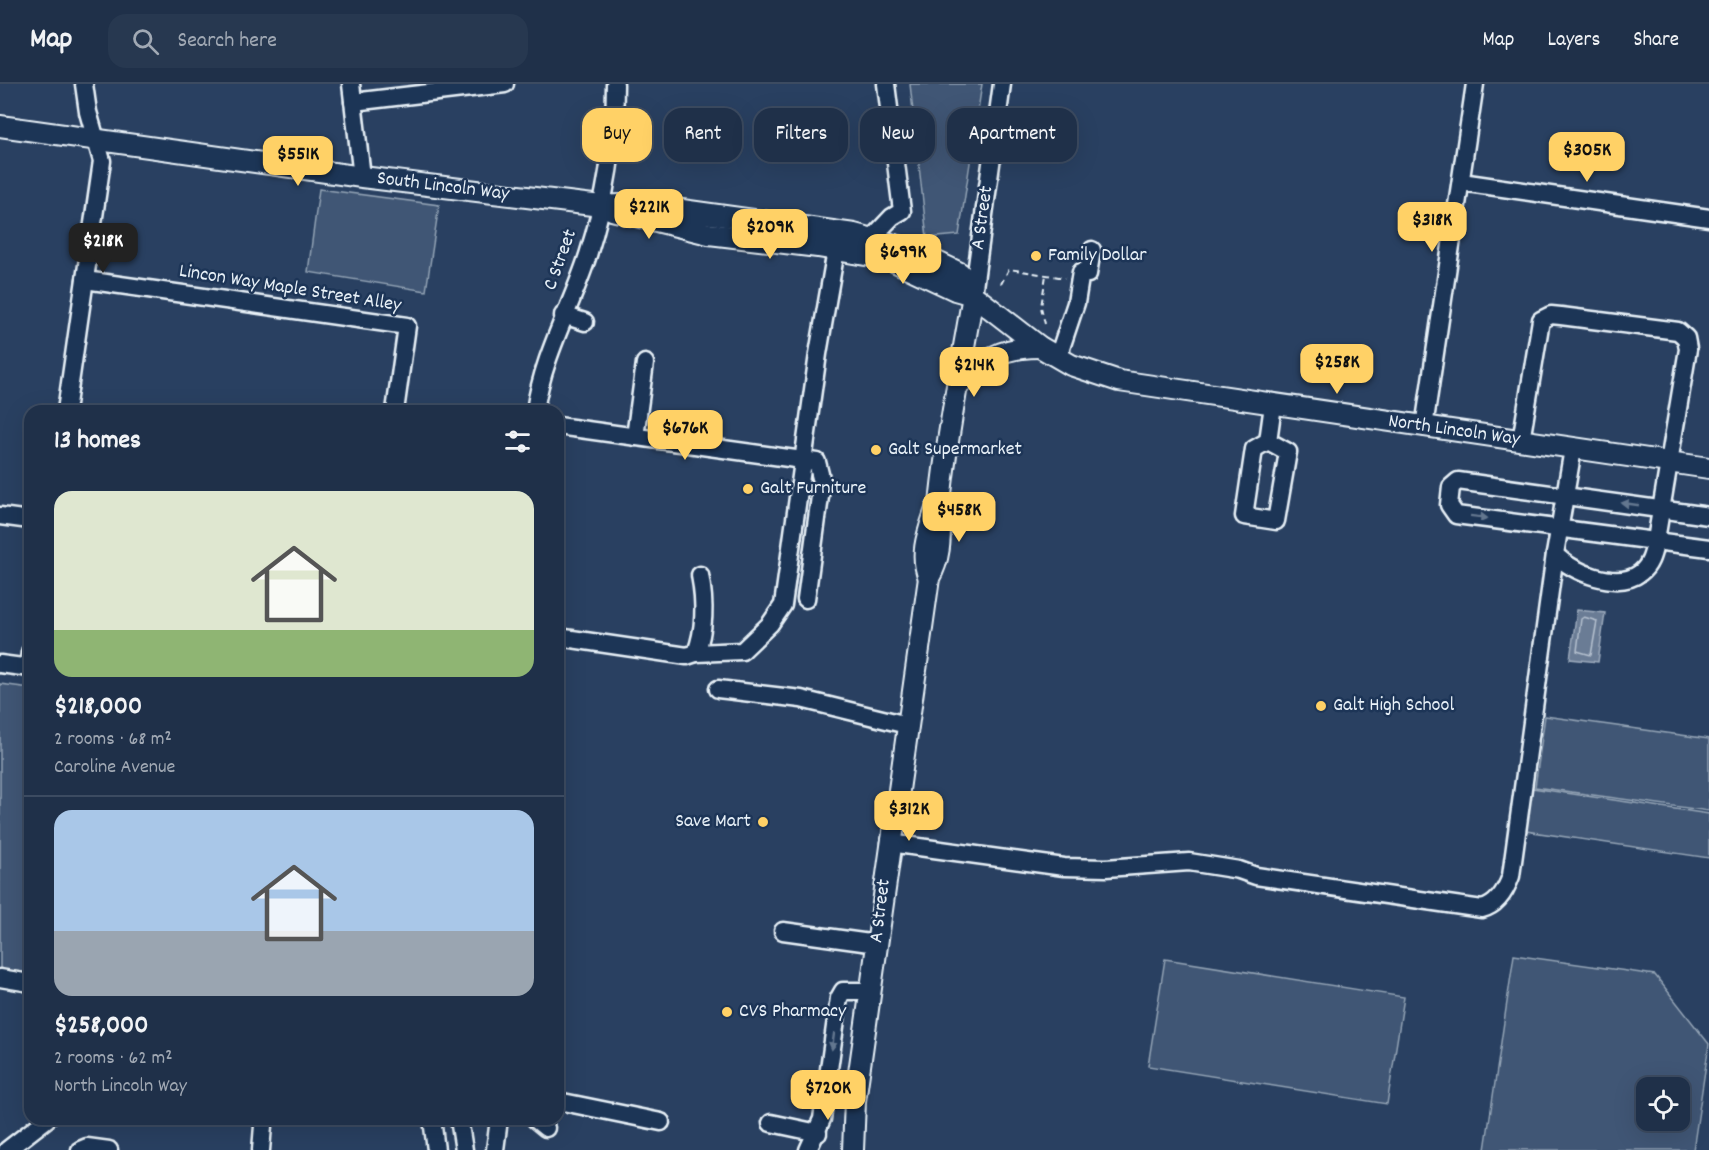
<!DOCTYPE html>
<html lang="en">
<head>
<meta charset="utf-8">
<style>
	body { margin:0; font-family:Dekko,sans-serif; background:#273850; color:#f1f3f6; height:100vh; display:flex; flex-direction:column; font-size:22px; white-space:nowrap }
	* { box-sizing:border-box; margin:0 }
	p { font-size:20px; color:#a1a9b4 }
	.icon { flex:none; width:33px; height:33px; fill:none; stroke:currentColor; stroke-width:2; stroke-linecap:round; stroke-linejoin:round }
	.map { position:relative; flex:1; overflow:hidden }
	.drawer { position:absolute; left:24px; top:321px; width:540px; height:720px; display:flex; flex-direction:column; background:#1f3049; border-radius:18px; box-shadow:0 6px 24px #0002,0 0 0 2px #3c4b61 }
	.drawer>* { flex:none }
	.top-card { position:absolute; left:582px; top:24px; width:570px; height:54px; display:flex; gap:12px }
	.tools { position:absolute; left:1636px; top:993px; display:grid; gap:12px }
	.tools a { display:grid; place-items:center; width:54px; height:54px; border-radius:12px; background:#1f3049; box-shadow:0 6px 24px #0002,0 0 0 2px #3c4b61; font-size:30px }
	.price { position:absolute; translate:-50% -51px; padding:0 14px; border-radius:12px; background:#ffd166; color:#111; font-size:20px; line-height:39px; filter:drop-shadow(0 2px 3px #0008) }
	.price::after { content:''; position:absolute; left:50%; top:36px; width:18px; height:14px; margin-left:-9px; background:inherit; clip-path:polygon(0 0,100% 0,50% 100%) }
	.price.active { background:#222; color:#fff }
	ul { padding:0; list-style:none }
	li { display:grid; align-content:center; gap:12px; height:318px; padding:0 30px }
	li+li { border-top:2px solid #3c4b61 }
	li span { display:grid; place-items:center; height:186px; border-radius:18px; color:#555 }
	li>.icon { margin-inline-start:auto }
	span .icon { width:108px; height:108px; fill:#fffc; stroke-width:1 }
	li b { font-size:26px }
	h2 { display:flex; justify-content:space-between; align-items:center; height:72px; padding:0 30px; font-size:26px }
	.pill { padding:0 21px; border-radius:18px; background:#1f3049; box-shadow:0 6px 24px #0002,0 0 0 2px #3c4b61; font-size:21px; line-height:54px }
	.pill.active { background:#ffd166; color:#111 }
	header { display:flex; align-items:center; gap:36px; box-sizing:border-box; height:84px; padding:0 30px; background:#1f3049; border-bottom:2px solid #3c4b61 }
	header strong { font-size:28px }
	nav { display:flex; gap:33px; margin-inline-start:auto; font-size:21px }
	.search { width:420px; height:54px; background:#273850; display:flex; align-items:center; gap:15px; box-sizing:border-box; padding:0 21px; border-radius:18px; color:#a1a9b4; font-size:22px }
	.map>svg:first-child { display:block }
	.green { fill:#415774; stroke:#94a4b6; stroke-width:1.5; fill-rule:evenodd }
	.water { fill:#6b7c95; stroke:#9dabbd; stroke-width:1.5 }
	.lines { fill:none; stroke-linecap:round; stroke-linejoin:round }
	.shore { stroke:#b6c2d0; stroke-width:1.5 }
	.minor-casing { stroke:#e8f1f8; stroke-width:21 }
	.major-casing { stroke:#e8f1f8; stroke-width:24 }
	.path { stroke:#e8f1f8; stroke-width:2; stroke-dasharray:6 4.5; stroke-linecap:butt }
	.minor { stroke:#1d3557; stroke-width:16 }
	.major { stroke:#1d3557; stroke-width:20 }
	.oneway { fill:#64778f }
	.poi-dot { fill:#ffd166; stroke:#1d3557; stroke-width:2 }
	.labels { text-anchor:middle; dominant-baseline:central; stroke-width:5; stroke-linejoin:round; paint-order:stroke }
	.street-label { font-size:20px; fill:#e8f1f8; stroke:#1d3557 }
	.poi-label { font-size:20px; fill:#e8f1f8; stroke:#1d3557; text-anchor:start }
</style>
</head>
<body>
<header>
<strong>Map</strong>
<div class="search"><svg class="icon" aria-label="search" viewBox="0 0 24 24"><circle cx="10" cy="10" r="6"/><path d="M15 15l6 6"/></svg>Search here</div>
<nav><a>Map</a><a>Layers</a><a>Share</a></nav>
</header>
<div class="map">
<svg width="1709" height="1066" viewBox="0 0 1709 1066">
	<rect width="100%" height="100%" fill="#294061"/>
	<filter id="ink" filterUnits="userSpaceOnUse"><feTurbulence type="fractalNoise" baseFrequency=".0167" numOctaves="2"/><feDisplacementMap in="SourceGraphic" scale="12" xChannelSelector="R" yChannelSelector="G"/><feConvolveMatrix kernelMatrix="1 2 1 2 8 2 1 2 1" color-interpolation-filters="sRGB"/></filter>
	<g filter="url(#ink)">
		<!-- green -->
		<g class="green">
			<polygon points="910,0 982,0 959,151 927,154"/>
			<polygon points="319,105 439,121 426,207 308,188"/>
			<polygon points="0,600 30,604 30,890 0,886"/>
			<polygon points="1545,632 1709,655 1709,727 1535,703"/>
			<polygon points="1532,704 1709,730 1709,774 1526,747"/>
			<path d="M 1514,871 L 1655,891 L 1709,960 L 1693,1066 L 1485,1066 ZM 1647,1004 L 1680,1004 L 1680,1036 L 1647,1036 Z"/>
			<polygon points="1165,875 1404,913 1387,1020 1148,982"/>
		</g>
		<!-- water -->
		<polygon class="water" points="1577,526 1605,529 1598,578 1570,575"/>
		<g class="lines">
			<!-- shore -->
			<polygon class="shore" points="1584,533 1597,537 1591,571 1577,567 1581,535"/>
			<!-- minor casing -->
			<g class="minor-casing">
				<g id="minor">
					<polyline points="351,0 362,93"/>
					<polyline points="353,18 505,0"/>
					<polyline points="1461,98 1709,134"/>
					<polyline points="872,154 892,133 902,127 886,0"/>
					<polyline points="85,196 407,242 395,327"/>
					<polyline points="973,211 1002,0"/>
					<polyline points="563,231 585,238"/>
					<polyline points="1058,273 1076,219 1081,188 1088,190 1092,166"/>
					<polyline points="66,327 102,77 88,28 84,0"/>
					<path d="M 535,327 C 543,271 571,224 588,171 C 606,115 615,58 615,0"/>
					<polyline points="558,342 817,378 822,398 806,515"/>
					<polyline points="1424,343 1475,0"/>
					<polyline points="635,353 645,279"/>
					<polyline points="1268,357 1288,368 1276,437 1244,432 1254,365 1268,357 1273,321"/>
					<path d="M 1521,357 L 1541,236 L 1551,231 L 1561,232 L 1678,247 L 1686,254 L 1688,265 L 1656,456 C 1653,468 1651,481 1640,489 C 1618,506 1572,489 1555,470 L 1573,365"/>
					<polyline points="0,432 30,436"/>
					<polyline points="1709,432 1458,397 1451,403 1449,421 1456,431 1709,464"/>
					<path d="M 558,553 L 687,572 L 696,569 C 705,545 705,517 700,491"/>
					<polyline points="696,569 742,567 770,540 783,521 818,270 836,166"/>
					<polyline points="0,580 30,584"/>
					<polyline points="28,584 30,568"/>
					<polyline points="718,605 801,615 907,641"/>
					<path d="M 890,759 L 1064,783 L 1106,784 L 1189,778 L 1239,786 L 1256,792 L 1482,825 C 1498,821 1506,806 1511,792 L 1555,470"/>
					<polyline points="783,847 877,860"/>
					<polyline points="0,894 30,899"/>
					<polyline points="558,1017 661,1038"/>
					<polyline points="261,1035 263,1042 261,1066"/>
					<polyline points="432,1035 436,1066"/>
					<polyline points="459,1035 464,1066"/>
					<polyline points="535,1035 546,1044"/>
					<polyline points="771,1039 818,1049"/>
					<polyline points="7,1066 47,1035"/>
					<polyline points="80,1066 87,1063 109,1066"/>
					<polyline points="495,1066 499,1035"/>
					<polyline points="808,1066 822,1035 839,914 843,907 870,907"/>
				</g>
			</g>
			<!-- major casing -->
			<g class="major-casing">
				<g id="major">
					<polyline points="0,42 362,93 601,122 639,120 854,150 910,165 960,189 973,211 1040,263 1071,281 1119,297 1709,384"/>
					<polyline points="612,126 709,150 818,163 889,175 955,206 973,211"/>
					<path d="M 957,303 C 985,275 999,263 1040,263"/>
					<path d="M 929,494 C 919,470 928,449 936,425"/>
					<path d="M 853,1066 L 855,1017 L 929,494 C 945,467 938,439 941,410 C 948,343 962,277 973,211"/>
				</g>
			</g>
			<!-- path -->
			<g class="path">
				<polyline points="1001,200 1009,185 1065,194"/>
				<polyline points="1045,240 1041,223 1046,191"/>
			</g>
			<!-- minor -->
			<use href="#minor" class="minor"/>
			<!-- major -->
			<use href="#major" class="major"/>
		</g>
		<!-- one-way arrows -->
		<defs><path id="oneway-solid" d="M-6-.8H1V-3.2L6.5 0L1 3.2V.8H-6Z" transform="scale(1.5)"/></defs>
		<g class="oneway">
			<use href="#oneway-solid" transform="translate(1630 420) rotate(-172)"/>
			<use href="#oneway-solid" transform="translate(1479 433) rotate(7)"/>
			<use href="#oneway-solid" transform="translate(833 957) rotate(98)"/>
		</g>
	</g>
	<!-- markers -->
	<g class="poi-dot">
		<circle cx="1036" cy="172" r="6"/>
		<circle cx="876" cy="366" r="6"/>
		<circle cx="748" cy="405" r="6"/>
		<circle cx="1321" cy="622" r="6"/>
		<circle cx="763" cy="738" r="6"/>
		<circle cx="727" cy="928" r="6"/>
	</g>
	<g class="labels">
		<!-- street labels -->
		<g class="street-label">
			<text transform="translate(443 103) rotate(7)">South Lincoln Way</text>
			<text transform="translate(983 134) rotate(-82)">A Street</text>
			<text transform="translate(561 176) rotate(-70)">C Street</text>
			<text transform="translate(290 205) rotate(9)">Lincon Way Maple Street Alley</text>
			<text transform="translate(1454 347) rotate(8)">North Lincoln Way</text>
			<text transform="translate(881 827) rotate(-83)">A Street</text>
		</g>
		<!-- poi labels -->
		<g class="poi-label">
			<text x="1048" y="172">Family Dollar</text>
			<text x="888" y="366">Galt Supermarket</text>
			<text x="760" y="405">Galt Furniture</text>
			<text x="1333" y="622">Galt High School</text>
			<text x="751" y="738" text-anchor="end">Save Mart</text>
			<text x="739" y="928">CVS Pharmacy</text>
		</g>
	</g>
</svg>
<div class="tools">
<a><svg class="icon" aria-label="locate" viewBox="0 0 24 24"><circle cx="12" cy="12" r="6"/><path d="M12 2v4M12 18v4M2 12h4M18 12h4"/></svg></a>
</div>
<b class="price" style="left:1587px;top:99px">$305K</b>
<b class="price" style="left:298px;top:103px">$551K</b>
<b class="price" style="left:649px;top:156px">$221K</b>
<b class="price" style="left:1432px;top:169px">$318K</b>
<b class="price" style="left:770px;top:176px">$209K</b>
<b class="price active" style="left:103px;top:190px">$218K</b>
<b class="price" style="left:903px;top:201px">$699K</b>
<b class="price" style="left:1337px;top:311px">$258K</b>
<b class="price" style="left:974px;top:314px">$214K</b>
<b class="price" style="left:685px;top:377px">$676K</b>
<b class="price" style="left:959px;top:459px">$458K</b>
<b class="price" style="left:909px;top:758px">$312K</b>
<b class="price" style="left:828px;top:1037px">$720K</b>
<div class="top-card">
<a class="pill active">Buy</a>
<a class="pill">Rent</a>
<a class="pill">Filters</a>
<a class="pill">New</a>
<a class="pill">Apartment</a>
</div>
<section class="drawer">
<h2>13 homes<svg class="icon" aria-label="filters" viewBox="0 0 24 24"><path d="M4 7h16M4 17h16"/><circle cx="9" cy="7" r="2"/><circle cx="15" cy="17" r="2"/></svg></h2>
<ul>
<li><span style="background:linear-gradient(#dfe7d0 75%,#8fb573 0)"><svg class="icon" aria-label="home" viewBox="0 0 24 24"><path d="M3 11l9-7 9 7M6 9v11h12V9"/></svg></span><div><b>$218,000</b><p>2 rooms · 68 m²</p><p>Caroline Avenue</p></div></li>
<li><span style="background:linear-gradient(#a9c7e8 65%,#9aa5b1 0)"><svg class="icon" aria-label="home" viewBox="0 0 24 24"><path d="M3 11l9-7 9 7M6 9v11h12V9"/></svg></span><div><b>$258,000</b><p>2 rooms · 62 m²</p><p>North Lincoln Way</p></div></li>
</ul>
</section>
</div>
</body>
</html>
